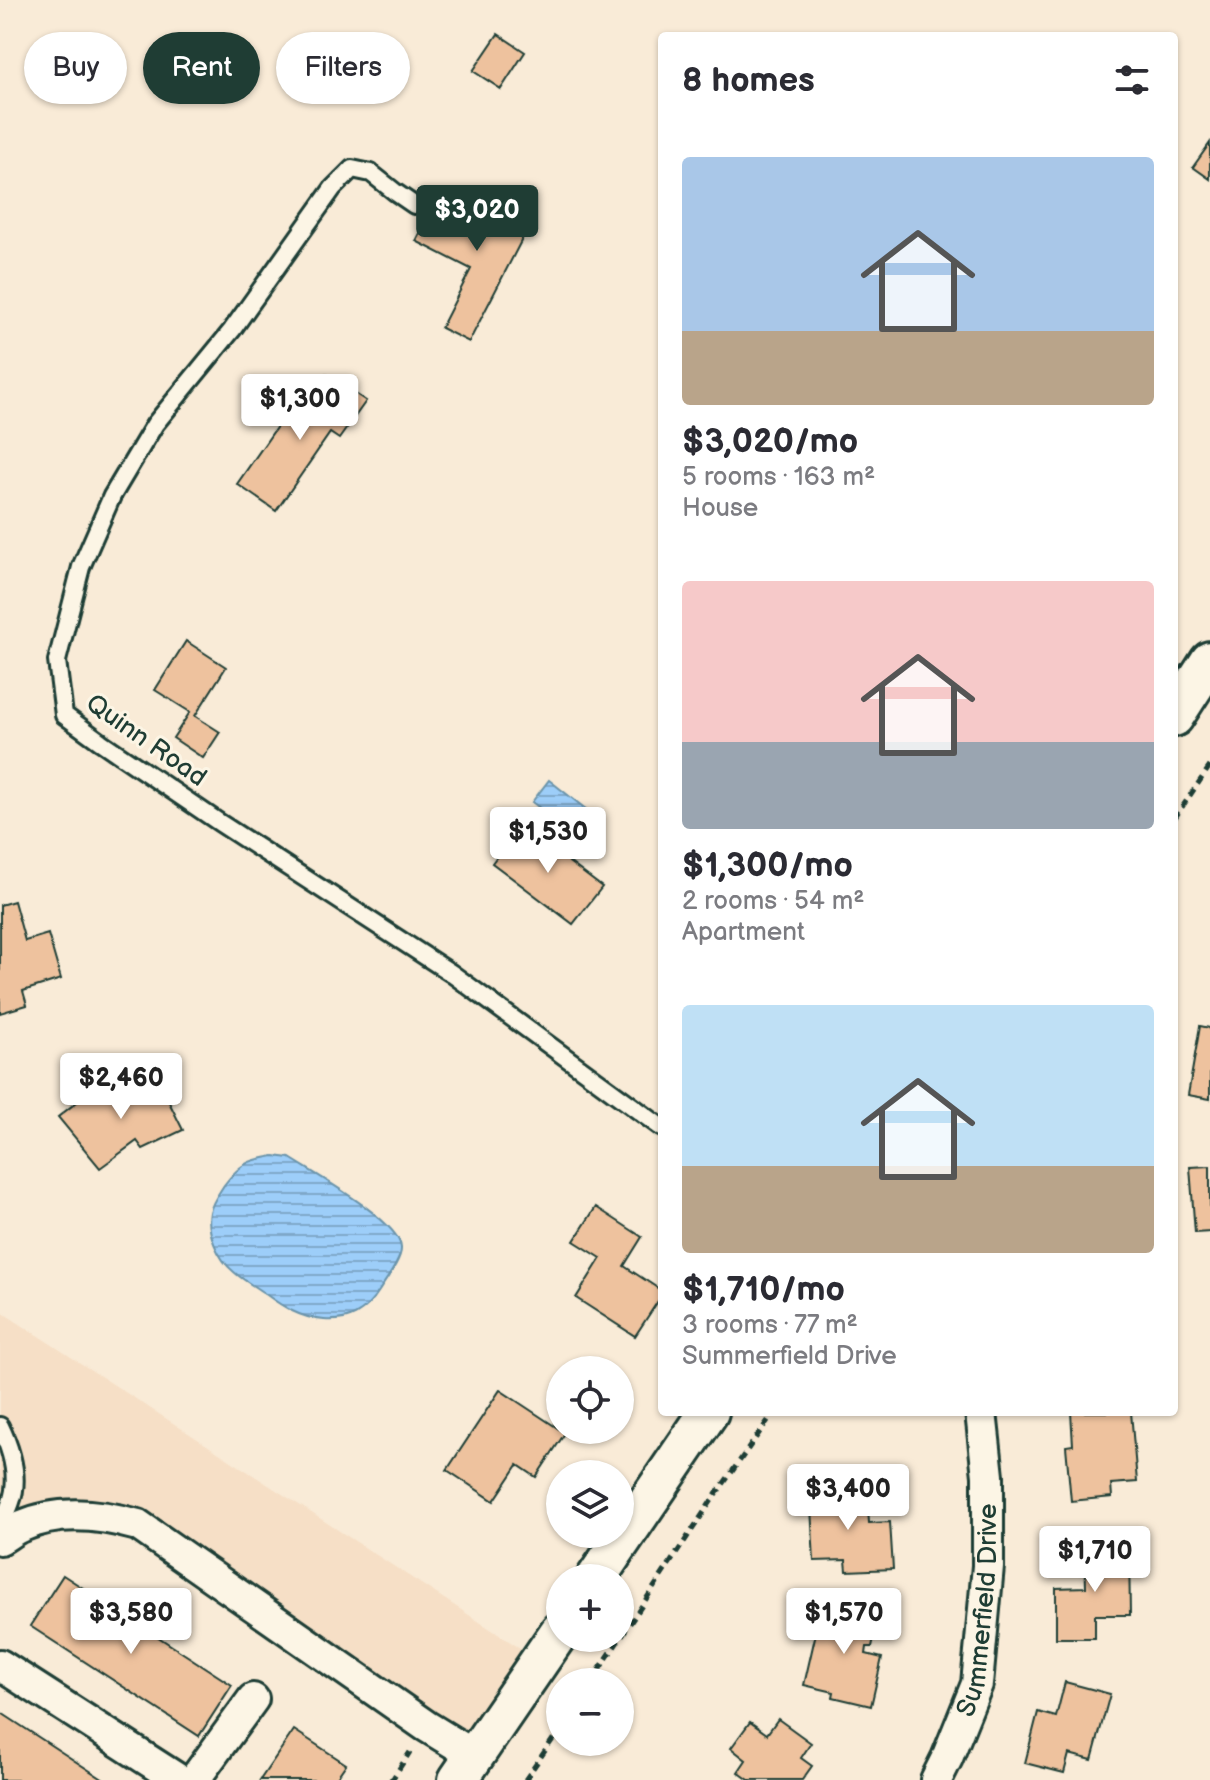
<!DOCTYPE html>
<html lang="en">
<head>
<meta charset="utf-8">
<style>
	body { margin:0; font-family:"Balsamiq Sans",sans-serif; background:#f2f2f3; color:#2b2b33; height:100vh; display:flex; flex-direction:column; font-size:30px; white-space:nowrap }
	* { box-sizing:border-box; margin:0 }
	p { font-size:26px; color:#7c7c81 }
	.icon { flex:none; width:44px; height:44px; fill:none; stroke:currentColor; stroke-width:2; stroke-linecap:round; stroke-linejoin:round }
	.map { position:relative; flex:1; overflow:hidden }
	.drawer { position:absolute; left:658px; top:32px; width:520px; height:1384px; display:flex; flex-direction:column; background:#fff; border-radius:8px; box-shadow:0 2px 6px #0004 }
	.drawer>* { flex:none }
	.hud { position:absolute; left:24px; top:32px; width:514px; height:72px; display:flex; gap:16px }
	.buttons { position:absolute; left:546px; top:1356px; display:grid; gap:16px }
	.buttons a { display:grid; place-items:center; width:88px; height:88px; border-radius:50%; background:#fff; box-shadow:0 2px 6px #0004; font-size:40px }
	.price { position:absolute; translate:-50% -68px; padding:0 18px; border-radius:8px; background:#fff; color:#222; font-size:26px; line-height:52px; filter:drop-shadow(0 2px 4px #0008) }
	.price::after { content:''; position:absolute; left:50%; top:48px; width:24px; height:18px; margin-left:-12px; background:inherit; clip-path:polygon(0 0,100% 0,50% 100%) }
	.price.on { background:#1f3d34; color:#fff }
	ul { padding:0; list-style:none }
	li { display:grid; align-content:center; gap:16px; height:424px; padding:0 24px }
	li span { display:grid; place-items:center; height:248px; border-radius:8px; color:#555 }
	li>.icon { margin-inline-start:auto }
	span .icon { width:144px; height:144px; fill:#fffc; stroke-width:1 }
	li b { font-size:34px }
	h2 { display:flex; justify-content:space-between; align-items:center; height:96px; padding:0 24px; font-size:34px }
	.pill { padding:0 28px; border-radius:36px; background:#fff; box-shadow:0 2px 6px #0004; font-size:28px; line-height:72px }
	.pill.on { background:#1f3d34; color:#fff }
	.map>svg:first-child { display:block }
	.built { fill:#f6dfc6 }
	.water { fill:url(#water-rules); stroke:#6b94aa; stroke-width:2 }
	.building { fill:#eec29e; stroke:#1f3d34; stroke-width:2 }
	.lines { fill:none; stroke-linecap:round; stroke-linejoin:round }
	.service-casing { stroke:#1f3d34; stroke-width:22 }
	.minor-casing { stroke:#1f3d34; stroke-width:36 }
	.tertiary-casing { stroke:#1f3d34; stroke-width:44 }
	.path { stroke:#1f3d34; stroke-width:5; stroke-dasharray:8 6; stroke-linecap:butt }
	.service { stroke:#fcf5e5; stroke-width:16 }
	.minor { stroke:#fcf5e5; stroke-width:30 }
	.tertiary { stroke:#fcf5e5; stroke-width:38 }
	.labels { text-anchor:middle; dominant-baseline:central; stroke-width:6; stroke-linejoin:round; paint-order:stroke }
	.street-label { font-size:26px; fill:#1f3d34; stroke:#fcf5e5 }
</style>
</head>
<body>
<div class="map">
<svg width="1210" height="1780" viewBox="0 0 1210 1780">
	<defs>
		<pattern id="water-rules" width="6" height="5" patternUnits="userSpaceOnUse" patternTransform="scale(2)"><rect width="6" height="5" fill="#9dcef9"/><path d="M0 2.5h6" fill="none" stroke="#7fa8ca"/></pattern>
	</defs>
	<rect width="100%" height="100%" fill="#f9ebd7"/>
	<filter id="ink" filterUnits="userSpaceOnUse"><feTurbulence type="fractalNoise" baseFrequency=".0125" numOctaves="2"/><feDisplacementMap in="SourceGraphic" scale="16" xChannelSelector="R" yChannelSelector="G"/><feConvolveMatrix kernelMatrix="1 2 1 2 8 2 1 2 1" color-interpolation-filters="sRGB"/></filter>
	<g filter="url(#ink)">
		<!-- built -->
		<polygon class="built" points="0,1311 540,1661 474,1757 113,1518 0,1539"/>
		<!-- water -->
		<g class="water">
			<polygon points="549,780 592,814 576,836 532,802"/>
			<path d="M 274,1156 L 290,1158 C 313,1173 400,1221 401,1248 C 402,1259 385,1281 379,1291 C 365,1313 349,1322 324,1320 C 300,1318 283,1307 264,1293 C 254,1286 243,1280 234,1272 C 218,1259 206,1232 210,1212 C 212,1202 219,1193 224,1185 C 240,1164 248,1160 274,1156 Z"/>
		</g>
		<!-- building -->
		<g class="building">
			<polygon points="498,34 525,52 501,89 473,71"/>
			<polygon points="1210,143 1210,179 1193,167"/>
			<polygon points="483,188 535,214 469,342 441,328 471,269 416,241 434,206 465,222"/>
			<polygon points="326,374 366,401 339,439 330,433 276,511 237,484 287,412 295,418"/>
			<polygon points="186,641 226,667 195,716 220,732 203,758 173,738 190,712 155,690"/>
			<polygon points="517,830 544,851 554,837 576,853 569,862 602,887 573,924 492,863"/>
			<polygon points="14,901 25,941 48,934 61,979 23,991 27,1005 0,1013 0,905"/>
			<polygon points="1200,1026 1210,1028 1210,1099 1188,1095"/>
			<polygon points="158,1080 183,1130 143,1149 137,1141 100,1168 58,1117 101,1083 115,1100"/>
			<polygon points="1210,1166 1210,1232 1195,1233 1190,1167"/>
			<polygon points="596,1207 642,1237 624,1266 662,1291 662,1295 635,1336 576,1298 601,1258 574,1241"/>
			<polygon points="500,1390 565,1433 536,1477 518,1465 494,1501 447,1470"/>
			<polygon points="1071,1412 1131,1412 1137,1482 1111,1484 1112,1497 1071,1501 1066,1446 1073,1445"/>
			<polygon points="853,1486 854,1508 868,1508 869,1523 890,1522 893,1569 847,1571 846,1560 814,1561 810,1489"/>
			<polygon points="1129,1549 1130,1615 1095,1615 1095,1638 1056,1638 1056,1588 1086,1587 1085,1550"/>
			<polygon points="63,1575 232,1685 199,1736 30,1626"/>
			<polygon points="823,1602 866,1612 863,1624 876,1628 872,1647 867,1647 866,1654 882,1658 871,1706 833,1697 834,1692 804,1685"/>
			<polygon points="1065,1682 1110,1694 1092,1760 1069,1754 1064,1773 1025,1763 1038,1712 1056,1717"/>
			<polygon points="0,1712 104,1780 0,1780"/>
			<polygon points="778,1719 811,1743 801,1758 812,1766 802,1780 749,1780 738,1772 746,1760 731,1748 750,1722 767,1734"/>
			<polygon points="294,1730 346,1764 335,1780 260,1780"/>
		</g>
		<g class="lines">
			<!-- service casing -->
			<g class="service-casing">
				<g id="service">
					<polyline points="414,205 395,192 371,173 352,169 333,188 232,330 155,424 112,496 81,567 57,661 64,715 101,742 220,823 451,973 662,1128"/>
					<path d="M 0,1426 C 11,1449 20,1478 11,1502 C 8,1511 4,1518 0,1526"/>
				</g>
			</g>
			<!-- minor casing -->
			<g class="minor-casing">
				<g id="minor">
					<path d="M 0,1539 C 7,1535 14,1529 22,1526 C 59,1509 100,1514 138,1525 L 426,1726 L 475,1756"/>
					<polyline points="0,1665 179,1780"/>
					<polyline points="194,1780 253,1699"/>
					<path id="s1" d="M 936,1780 L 947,1758 L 977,1684 L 988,1566 L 988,1476 L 981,1412"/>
				</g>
			</g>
			<!-- tertiary casing -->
			<g class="tertiary-casing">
				<g id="tertiary">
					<polyline points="1174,717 1210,661"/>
					<polyline points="596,1578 709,1412"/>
					<polyline points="458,1780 560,1631"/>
				</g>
			</g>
			<!-- path -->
			<g class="path">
				<polyline points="1174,819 1210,766"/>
				<polyline points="591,1682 710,1503 774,1412"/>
				<polyline points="390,1780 393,1778 410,1752"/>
				<polyline points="525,1780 560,1729"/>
			</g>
			<!-- service -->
			<use href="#service" class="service"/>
			<!-- minor -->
			<use href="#minor" class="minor"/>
			<!-- tertiary -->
			<use href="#tertiary" class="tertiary"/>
		</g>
	</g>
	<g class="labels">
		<!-- street labels -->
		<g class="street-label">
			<text transform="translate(146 741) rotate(35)">Quinn Road</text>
			<text stroke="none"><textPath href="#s1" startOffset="178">Summerfield Drive</textPath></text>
		</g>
	</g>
</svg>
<div class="buttons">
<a><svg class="icon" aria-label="locate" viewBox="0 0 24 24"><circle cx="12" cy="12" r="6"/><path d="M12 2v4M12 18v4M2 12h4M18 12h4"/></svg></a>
<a><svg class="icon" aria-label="layers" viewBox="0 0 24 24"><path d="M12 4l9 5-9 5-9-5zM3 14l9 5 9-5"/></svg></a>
<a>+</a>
<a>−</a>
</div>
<b class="price on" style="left:477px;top:253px">$3,020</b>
<b class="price" style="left:300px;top:442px">$1,300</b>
<b class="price" style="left:548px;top:875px">$1,530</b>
<b class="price" style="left:121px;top:1121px">$2,460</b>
<b class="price" style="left:848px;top:1532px">$3,400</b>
<b class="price" style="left:1095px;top:1594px">$1,710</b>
<b class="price" style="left:131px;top:1656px">$3,580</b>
<b class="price" style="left:844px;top:1656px">$1,570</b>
<div class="hud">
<a class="pill">Buy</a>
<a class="pill on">Rent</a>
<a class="pill">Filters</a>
</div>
<section class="drawer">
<h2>8 homes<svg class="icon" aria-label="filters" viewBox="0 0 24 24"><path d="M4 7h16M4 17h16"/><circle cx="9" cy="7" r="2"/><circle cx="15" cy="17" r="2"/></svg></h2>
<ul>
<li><span style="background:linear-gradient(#a9c7e8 70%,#b9a48a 0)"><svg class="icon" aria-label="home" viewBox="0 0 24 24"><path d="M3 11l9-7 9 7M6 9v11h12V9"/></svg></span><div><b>$3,020/mo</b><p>5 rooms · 163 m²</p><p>House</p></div></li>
<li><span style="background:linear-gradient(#f6c9c9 65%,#9aa5b1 0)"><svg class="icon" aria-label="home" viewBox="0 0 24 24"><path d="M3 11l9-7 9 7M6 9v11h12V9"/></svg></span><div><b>$1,300/mo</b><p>2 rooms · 54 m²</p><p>Apartment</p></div></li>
<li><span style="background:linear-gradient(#bfe0f5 65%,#b9a48a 0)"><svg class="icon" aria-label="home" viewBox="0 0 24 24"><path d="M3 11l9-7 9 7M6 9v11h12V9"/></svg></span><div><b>$1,710/mo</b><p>3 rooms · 77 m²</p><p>Summerfield Drive</p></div></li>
</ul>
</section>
</div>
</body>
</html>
